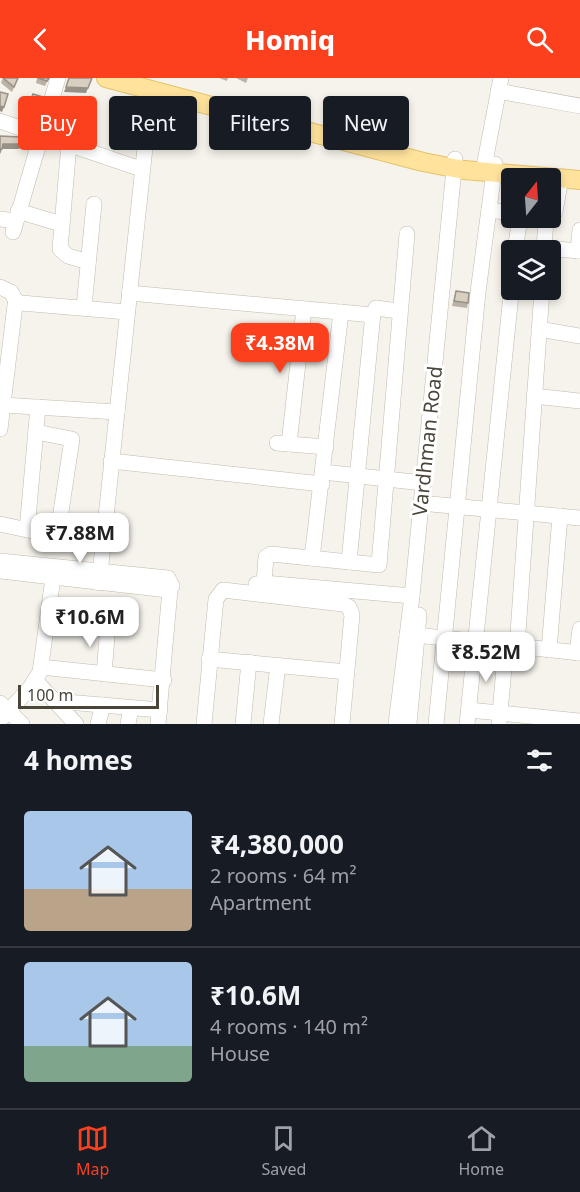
<!DOCTYPE html>
<html lang="en">
<head>
<meta charset="utf-8">
<style>
	body { margin:0; font-family:"Noto Sans",sans-serif; background:#20242c; color:#f1f3f6; height:100vh; display:flex; flex-direction:column; font-size:22px; white-space:nowrap }
	* { box-sizing:border-box; margin:0 }
	p { font-size:20px; color:#9ea1a6 }
	.icon { flex:none; width:33px; height:33px; fill:none; stroke:currentColor; stroke-width:2; stroke-linecap:round; stroke-linejoin:round }
	.map { position:relative; height:646px; overflow:hidden }
	.sheet { display:flex; flex-direction:column; background:#171b24; flex:1 }
	.sheet>* { flex:none }
	.banner { position:absolute; left:18px; top:18px; width:544px; height:54px; display:flex; gap:12px }
	.needle { width:39px; rotate:17deg }
	.buttons { position:absolute; left:501px; top:90px; display:grid; gap:12px }
	.buttons a { display:grid; place-items:center; width:60px; height:60px; border-radius:6px; background:#171b24; box-shadow:0 3px 9px #0003; font-size:30px }
	.scale { position:absolute; left:18px; bottom:15px; width:141px; box-sizing:border-box; padding-left:6px; border:3px solid #4b4439; border-top:0; font-size:16px; line-height:21px; white-space:nowrap; color:#4b4439; -webkit-text-stroke:4px #fff; paint-order:stroke }
	.price { position:absolute; translate:-50% -51px; padding:0 14px; border-radius:12px; background:#fff; color:#222; font-size:20px; line-height:39px; filter:drop-shadow(0 2px 3px #0008) }
	.price::after { content:''; position:absolute; left:50%; top:36px; width:18px; height:14px; margin-left:-9px; background:inherit; clip-path:polygon(0 0,100% 0,50% 100%) }
	.price.selected { background:#fc3f1d; color:#fff }
	ul { padding:0; list-style:none }
	li { display:flex; align-items:center; gap:18px; height:150px; padding:0 24px }
	li+li { border-top:2px solid #363941 }
	li span { display:grid; place-items:center; flex:none; width:168px; height:120px; border-radius:6px; color:#555 }
	li>.icon { margin-inline-start:auto }
	span .icon { width:72px; height:72px; fill:#fffc; stroke-width:1 }
	li b { font-size:26px }
	h2 { display:flex; justify-content:space-between; align-items:center; height:72px; padding:0 24px; font-size:26px }
	.chip { padding:0 21px; border-radius:6px; background:#171b24; box-shadow:0 3px 9px #0003; font-size:21px; line-height:54px }
	.chip.selected { background:#fc3f1d; color:#fff }
	header { display:flex; justify-content:space-between; align-items:center; height:78px; padding:0 24px; background:#fc3f1d; color:#fff; font-size:27px; font-weight:800 }
	.tab-bar { display:flex; justify-content:space-around; align-items:center; height:84px; border-top:2px solid #363941; background:#171b24; font-size:16px; color:#9ea1a6 }
	.tab-bar a { display:grid; justify-items:center; gap:3px }
	.tab-bar .selected { color:#fc3f1d }
	.map>svg:first-child { display:block }
	.lines { fill:none; stroke-linecap:round; stroke-linejoin:round }
	.minor-casing { stroke:#c2bbae; stroke-width:16 }
	.major-casing { stroke:#e6c16a; stroke-width:20 }
	.minor { stroke:#fff; stroke-width:15 }
	.major { stroke:#ffe39c; stroke-width:18 }
	.wall { fill:#bab2a6 }
	.shaded-wall { fill:#979187 }
	.building { fill:#d8cfc1; stroke:#979187; stroke-width:1.5 }
	.labels { text-anchor:middle; dominant-baseline:central; stroke-width:6; stroke-linejoin:round; paint-order:stroke }
	.street-label { font-size:20px; fill:#4b4439; stroke:#fff }
</style>
</head>
<body>
<header><svg class="icon" aria-label="back" viewBox="0 0 24 24"><path d="M15 5l-7 7 7 7"/></svg>Homiq<svg class="icon" aria-label="search" viewBox="0 0 24 24"><circle cx="10" cy="10" r="6"/><path d="M15 15l6 6"/></svg></header>
<div class="map">
<svg width="580" height="646" viewBox="0 0 580 646">
	<rect width="100%" height="100%" fill="#f6f3ec"/>
	<g class="lines">
		<!-- minor casing -->
		<g class="minor-casing">
			<g id="minor">
				<polyline points="498,13 580,28"/>
				<polyline points="0,43 141,91"/>
				<polyline points="69,66 60,171 68,178 88,184"/>
				<polyline points="483,94 501,0"/>
				<polyline points="489,132 512,135"/>
				<polyline points="18,133 61,146"/>
				<polyline points="550,138 555,134 561,100"/>
				<polyline points="0,141 16,143"/>
				<polyline points="13,154 58,0"/>
				<polyline points="545,170 580,173"/>
				<polyline points="515,172 520,140"/>
				<polyline points="544,172 546,140"/>
				<polyline points="578,173 580,152"/>
				<polyline points="0,209 11,214 17,225"/>
				<polyline points="129,215 373,237"/>
				<polyline points="84,229 94,126"/>
				<polyline points="539,251 580,258"/>
				<polyline points="534,318 580,323"/>
				<polyline points="3,327 117,334"/>
				<polyline points="0,351 15,227 21,225 127,234"/>
				<polyline points="277,365 326,369"/>
				<polyline points="289,366 304,231"/>
				<polyline points="111,383 322,406"/>
				<polyline points="323,394 423,405"/>
				<polyline points="431,426 580,440"/>
				<polyline points="0,446 37,454 55,453 59,447 72,361 36,354"/>
				<polyline points="27,452 38,329"/>
				<polyline points="312,480 341,234"/>
				<polyline points="0,483 168,500 172,508 168,512 0,493"/>
				<polyline points="349,484 373,235 376,230 399,233"/>
				<polyline points="99,505 151,13"/>
				<polyline points="264,505 266,479 271,476 379,487 407,156"/>
				<polyline points="256,506 264,505 412,518"/>
				<polyline points="407,556 580,575"/>
				<polyline points="517,569 542,212"/>
				<polyline points="549,572 560,438"/>
				<polyline points="577,575 580,551"/>
				<polyline points="209,581 347,594"/>
				<polyline points="41,589 164,602"/>
				<polyline points="104,596 108,547"/>
				<polyline points="35,602 76,646"/>
				<polyline points="55,623 160,632"/>
				<polyline points="0,625 22,646"/>
				<polyline points="469,632 580,643"/>
				<polyline points="0,642 30,610 40,594 54,493"/>
				<polyline points="98,646 103,627"/>
				<polyline points="128,646 131,630"/>
				<polyline points="158,646 170,512"/>
				<polyline points="204,646 216,521 223,512 343,526 349,529 352,537 342,646"/>
				<polyline points="243,646 249,584"/>
				<polyline points="271,646 278,587"/>
				<polyline points="396,646 412,518 455,81"/>
				<polyline points="409,646 419,537"/>
				<polyline points="436,646 478,214 495,86"/>
				<polyline points="467,646 512,207"/>
				<polyline points="499,646 506,568"/>
			</g>
		</g>
		<!-- major casing -->
		<g class="major-casing">
			<polyline id="major" points="106,0 423,84 464,92 580,102"/>
		</g>
		<!-- minor -->
		<use href="#minor" class="minor"/>
		<!-- major -->
		<use href="#major" class="major"/>
	</g>
	<!-- wall -->
	<g class="wall">
		<polygon points="3,0 18,0 12,14 1,5"/>
		<polygon points="37,0 49,0 45,8 36,5"/>
		<polygon points="219,0 228,0 227,3"/>
		<polygon points="236,0 248,0 246,5"/>
		<polygon points="33,16 43,19 35,44 24,38"/>
		<polygon points="62,21 83,38 92,41 83,60 53,51 58,35 61,35 61,26"/>
		<polygon points="23,55 31,58 28,68 21,64 19,71 2,71 0,76 0,58 21,62"/>
		<polygon points="456,213 468,225 467,230 452,228"/>
	</g>
	<!-- shaded-wall -->
	<g class="shaded-wall">
		<polygon points="66,9 88,10 86,15 64,14"/>
		<polygon points="0,28 4,29 2,34 0,33"/>
		<polygon points="3,66 21,66 19,71 2,71 0,76 0,71"/>
	</g>
	<!-- building -->
	<g class="building">
		<polygon points="3,0 18,0 14,9"/>
		<polygon points="38,0 49,0 47,3"/>
		<polygon points="69,0 92,0 88,10 66,9"/>
		<polygon points="0,14 8,16 4,29 0,28"/>
		<polygon points="33,16 43,19 37,39 26,33 30,23 35,24 31,21"/>
		<polygon points="62,21 88,25 83,37 92,41 85,55 55,46 58,35 62,36"/>
		<polygon points="23,55 31,58 30,63 22,58"/>
		<polygon points="0,58 20,59 21,66 3,66 2,71 0,71"/>
		<polygon points="456,213 469,215 468,225 454,223"/>
	</g>
	<g class="labels">
		<!-- street labels -->
		<g class="street-label">
			<text transform="translate(427 363) rotate(-84)">Vardhman Road</text>
		</g>
	</g>
</svg>
<div class="buttons">
<a><svg class="needle" viewBox="-14 -14 28 28"><path d="M0-13l5 13h-10z" fill="#e53935"/><path d="M0 13l5-13h-10z" fill="#9ea1a6"/></svg></a>
<a><svg class="icon" aria-label="layers" viewBox="0 0 24 24"><path d="M12 4l9 5-9 5-9-5zM3 14l9 5 9-5"/></svg></a>
</div>
<div class="scale">100 m</div>
<b class="price selected" style="left:280px;top:296px">₹4.38M</b>
<b class="price" style="left:80px;top:486px">₹7.88M</b>
<b class="price" style="left:90px;top:570px">₹10.6M</b>
<b class="price" style="left:486px;top:605px">₹8.52M</b>
<div class="banner">
<a class="chip selected">Buy</a>
<a class="chip">Rent</a>
<a class="chip">Filters</a>
<a class="chip">New</a>
</div>
</div>
<section class="sheet">
<h2>4 homes<svg class="icon" aria-label="filters" viewBox="0 0 24 24"><path d="M4 7h16M4 17h16"/><circle cx="9" cy="7" r="2"/><circle cx="15" cy="17" r="2"/></svg></h2>
<ul>
<li><span style="background:linear-gradient(#a9c7e8 65%,#b9a48a 0)"><svg class="icon" aria-label="home" viewBox="0 0 24 24"><path d="M3 11l9-7 9 7M6 9v11h12V9"/></svg></span><div><b>₹4,380,000</b><p>2 rooms · 64 m²</p><p>Apartment</p></div></li>
<li><span style="background:linear-gradient(#a9c7e8 70%,#7fa58c 0)"><svg class="icon" aria-label="home" viewBox="0 0 24 24"><path d="M3 11l9-7 9 7M6 9v11h12V9"/></svg></span><div><b>₹10.6M</b><p>4 rooms · 140 m²</p><p>House</p></div></li>
</ul>
</section>
<nav class="tab-bar">
<a class="selected"><svg class="icon" aria-label="map" viewBox="0 0 24 24"><path d="M3 6l6-2 6 2 6-2v14l-6 2-6-2-6 2zM9 4v14M15 6v14"/></svg>Map</a>
<a><svg class="icon" aria-label="saved" viewBox="0 0 24 24"><path d="M7 4h10v16l-5-4-5 4z"/></svg>Saved</a>
<a><svg class="icon" aria-label="home" viewBox="0 0 24 24"><path d="M3 11l9-7 9 7M6 9v11h12V9"/></svg>Home</a>
</nav>
</body>
</html>
